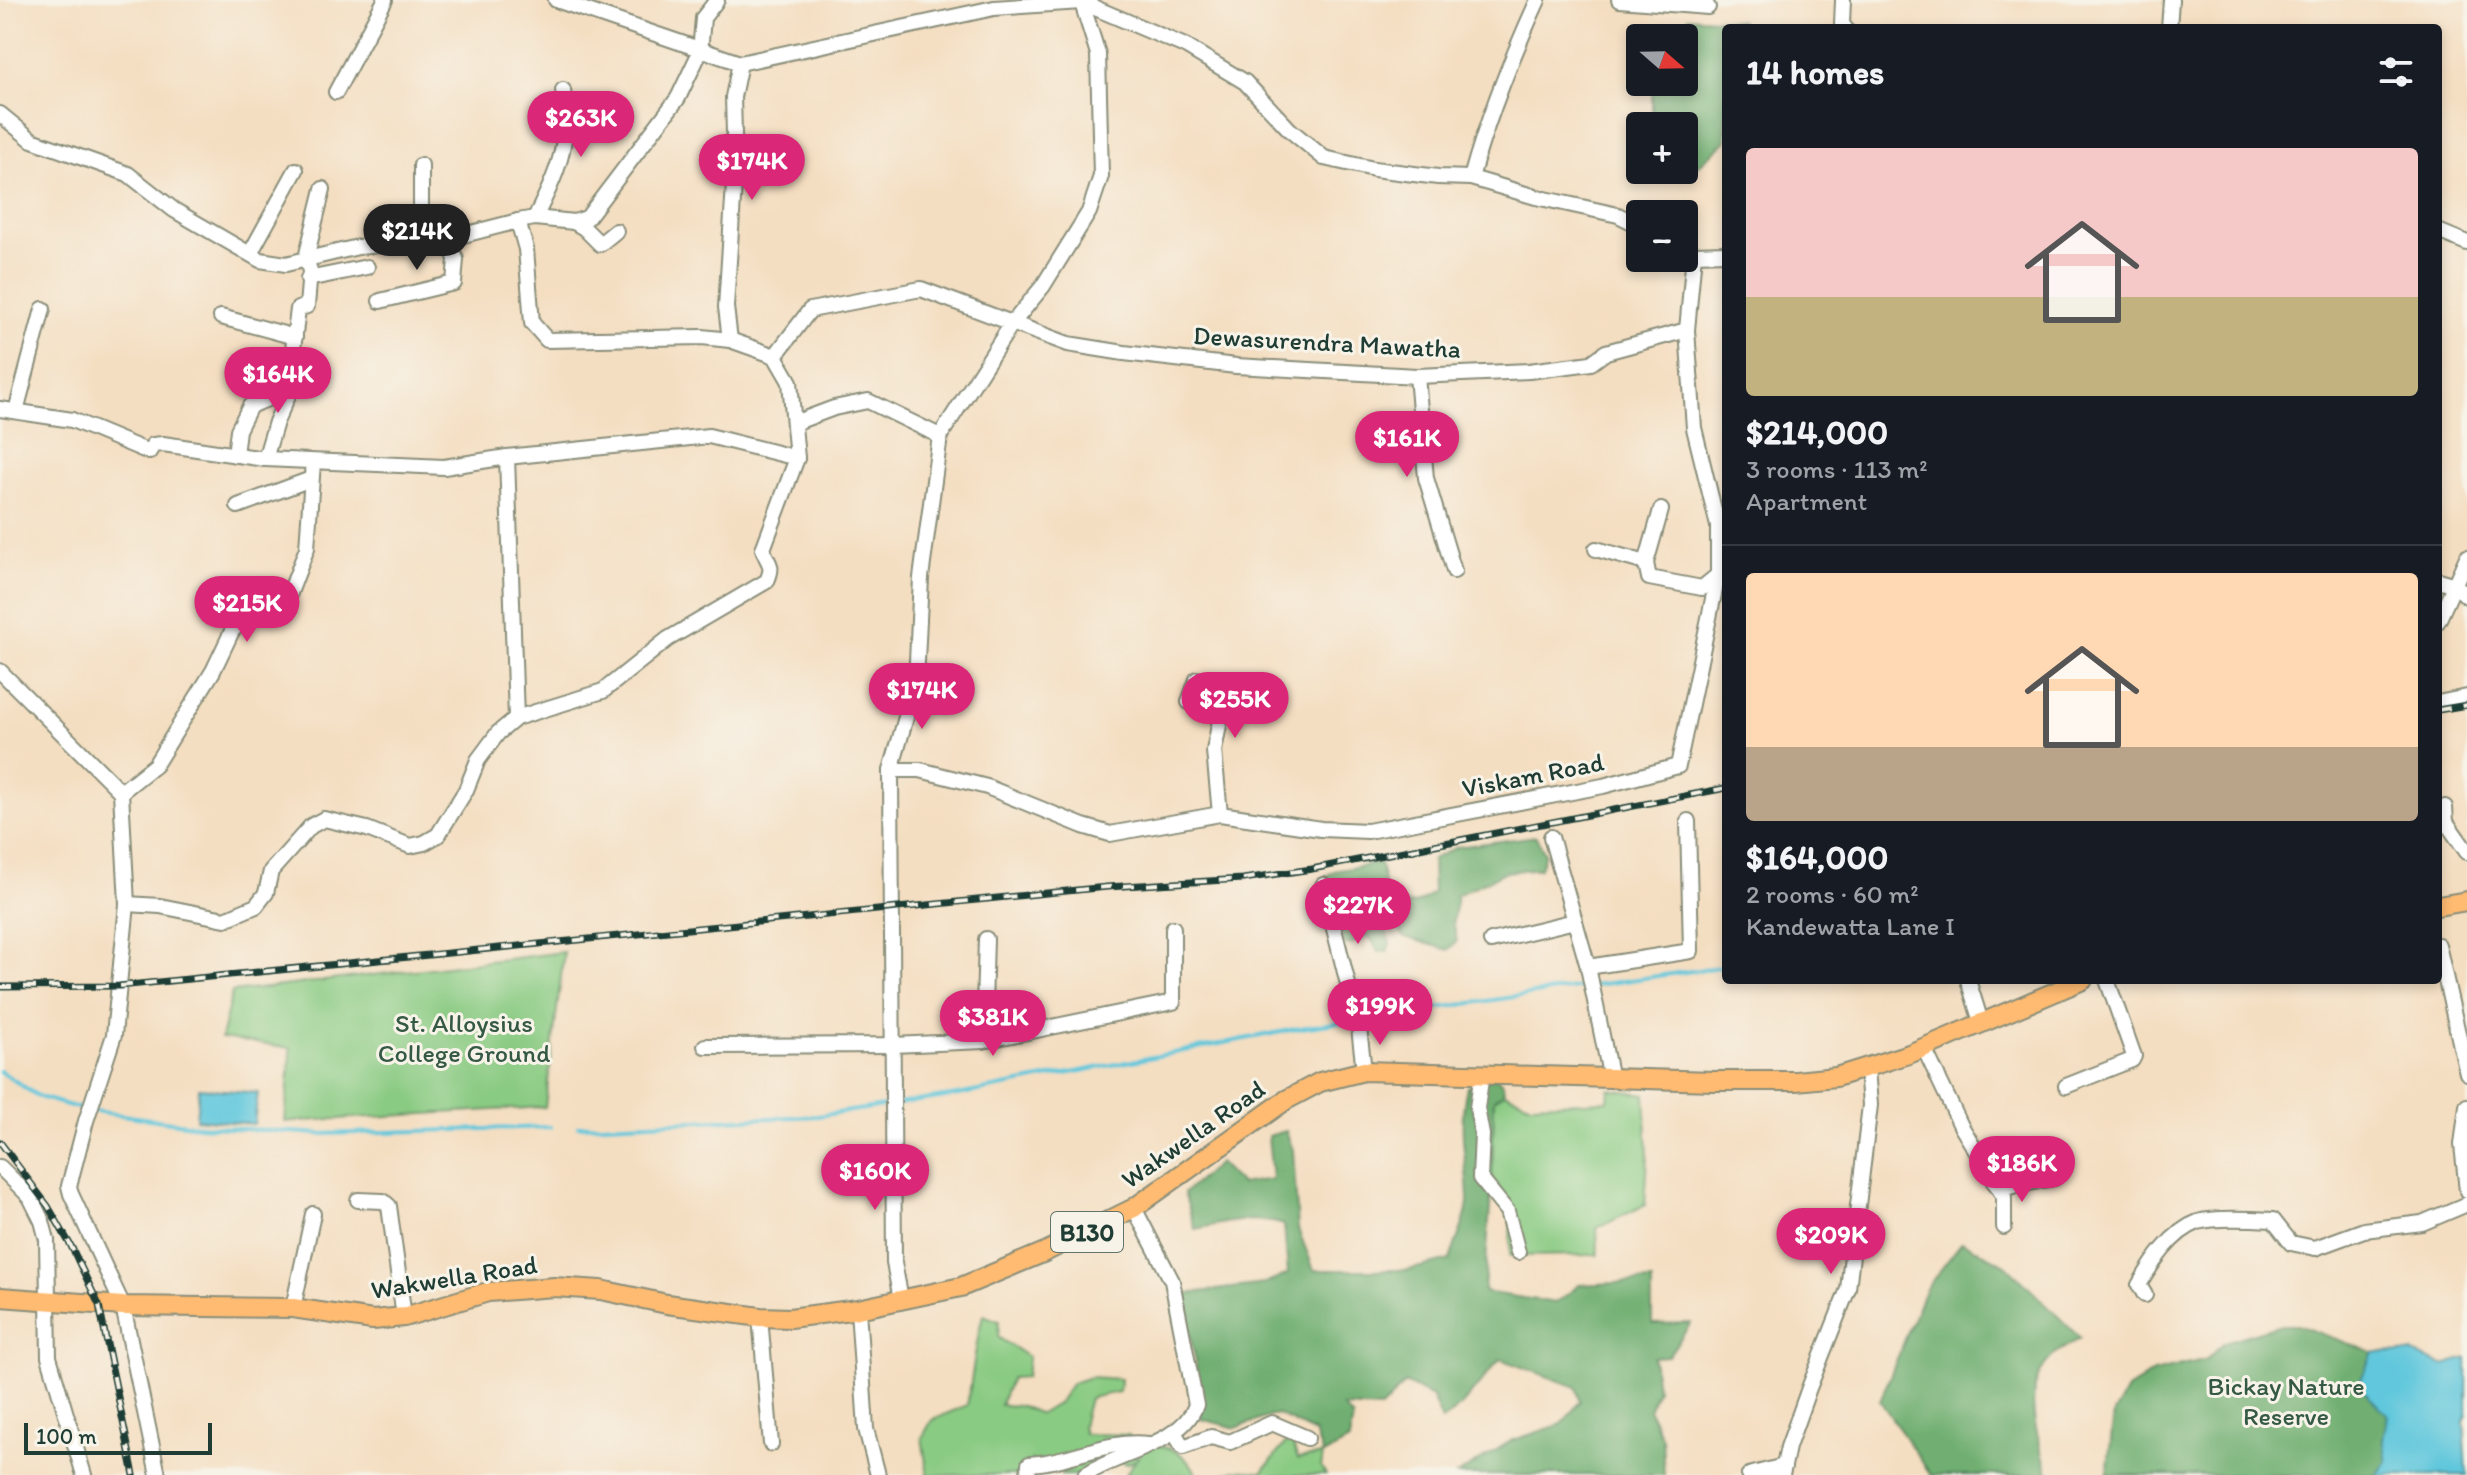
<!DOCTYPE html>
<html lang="en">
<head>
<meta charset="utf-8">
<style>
	body { margin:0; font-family:Itim,sans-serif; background:#242831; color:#f1f3f6; height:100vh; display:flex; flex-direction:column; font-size:30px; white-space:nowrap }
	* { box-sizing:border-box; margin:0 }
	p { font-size:26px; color:#9ea1a6 }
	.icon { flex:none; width:44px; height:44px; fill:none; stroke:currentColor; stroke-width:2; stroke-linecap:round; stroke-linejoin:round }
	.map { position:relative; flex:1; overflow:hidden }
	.side { position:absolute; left:1722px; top:24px; width:720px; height:960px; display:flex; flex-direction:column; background:#171b24; border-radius:8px; box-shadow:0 4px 12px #0003 }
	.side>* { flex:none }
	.needle { width:52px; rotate:110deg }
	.tools { position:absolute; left:1626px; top:24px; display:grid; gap:16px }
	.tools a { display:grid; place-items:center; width:72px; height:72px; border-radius:8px; background:#171b24; box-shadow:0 4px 12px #0003; font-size:40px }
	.scale { position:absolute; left:24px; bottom:20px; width:188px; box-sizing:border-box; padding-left:8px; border:4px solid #1f3d34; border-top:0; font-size:22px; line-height:28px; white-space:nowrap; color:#1f3d34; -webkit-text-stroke:6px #f7f3e8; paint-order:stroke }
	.price { position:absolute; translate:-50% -68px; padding:0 18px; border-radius:28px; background:#db2777; color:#fff; font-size:26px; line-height:52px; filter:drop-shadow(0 2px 4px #0008) }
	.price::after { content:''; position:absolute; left:50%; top:48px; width:24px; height:18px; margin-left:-12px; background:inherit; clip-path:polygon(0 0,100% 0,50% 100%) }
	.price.active { background:#222; color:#fff }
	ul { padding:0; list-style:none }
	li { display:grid; align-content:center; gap:16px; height:424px; padding:0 24px }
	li+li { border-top:2px solid #363941 }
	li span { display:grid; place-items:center; height:248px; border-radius:8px; color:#555 }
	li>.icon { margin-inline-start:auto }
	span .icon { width:144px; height:144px; fill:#fffc; stroke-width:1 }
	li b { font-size:34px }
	h2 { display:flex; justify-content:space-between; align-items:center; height:96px; padding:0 24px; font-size:34px }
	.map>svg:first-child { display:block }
	.green { fill:#8acb83; stroke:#54845c; stroke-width:2 }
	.forest { fill:#6faf71; stroke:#477652; stroke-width:2 }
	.water { fill:#60c7dc; stroke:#408288; stroke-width:2 }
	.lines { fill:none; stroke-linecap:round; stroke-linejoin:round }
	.stream { stroke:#60c7dc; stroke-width:4 }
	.minor-casing { stroke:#8a8e7a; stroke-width:18 }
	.major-casing { stroke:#8a8e7a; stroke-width:22 }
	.minor { stroke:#fff; stroke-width:14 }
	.major { stroke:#ffbb71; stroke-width:18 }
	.rail-casing { stroke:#1f3d34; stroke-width:7 }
	.rail { stroke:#f7f3e8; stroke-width:4; stroke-dasharray:12; stroke-linecap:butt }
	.labels { text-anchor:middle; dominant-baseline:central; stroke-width:6; stroke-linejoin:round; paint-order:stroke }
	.shield { fill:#f7f3e8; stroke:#60746a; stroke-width:2 }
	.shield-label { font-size:24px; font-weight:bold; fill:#1f3d34 }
	.street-label { font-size:26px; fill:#1f3d34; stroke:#f7f3e8 }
	.park-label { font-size:26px; fill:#345944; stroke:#f7f3e8 }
</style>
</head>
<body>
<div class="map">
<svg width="2467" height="1475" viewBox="0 0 2467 1475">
	<rect width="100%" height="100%" fill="#f7f3e8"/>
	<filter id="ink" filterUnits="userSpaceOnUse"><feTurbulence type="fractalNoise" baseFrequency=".0125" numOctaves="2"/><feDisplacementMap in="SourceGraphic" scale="16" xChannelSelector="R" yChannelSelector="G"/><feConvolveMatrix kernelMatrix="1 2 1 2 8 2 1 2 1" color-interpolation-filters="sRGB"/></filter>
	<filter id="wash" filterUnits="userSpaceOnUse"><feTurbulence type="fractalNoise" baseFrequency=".006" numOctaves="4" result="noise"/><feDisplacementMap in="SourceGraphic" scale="32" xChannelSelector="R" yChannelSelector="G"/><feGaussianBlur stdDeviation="1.8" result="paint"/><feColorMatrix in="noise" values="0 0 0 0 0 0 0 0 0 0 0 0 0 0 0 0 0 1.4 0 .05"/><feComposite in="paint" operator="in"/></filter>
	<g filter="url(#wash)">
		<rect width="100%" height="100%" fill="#f4dec1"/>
		<!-- green -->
		<g class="green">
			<path d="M 1341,892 C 1357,903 1362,918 1367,937 L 1348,945 L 1344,943 L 1335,905 Z"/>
			<polygon points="564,952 545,1107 285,1122 291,1048 221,1038 232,992"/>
			<polygon points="1609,1089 1645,1094 1648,1156 1645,1205 1597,1228 1598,1255 1510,1256 1511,1212 1492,1180 1494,1099 1504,1092 1531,1104 1608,1101"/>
			<path d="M 983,1315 L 999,1321 L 998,1337 L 1028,1357 L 1026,1377 L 1011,1378 L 1000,1405 L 1021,1406 L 1040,1414 L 1058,1403 L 1072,1383 L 1090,1377 L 1120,1379 L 1119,1392 L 1089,1398 L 1082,1426 L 1084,1434 L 1129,1435 L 1137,1458 L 1148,1444 C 1171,1446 1188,1454 1197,1475 L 1125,1475 L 1136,1460 L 1126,1464 L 1113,1455 L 1084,1475 L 1061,1475 L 1063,1470 L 1031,1460 L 1027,1475 L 928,1475 L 922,1438 L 932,1420 L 967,1405 C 973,1375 975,1345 983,1315 Z"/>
			<polygon points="1290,1438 1298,1459 1323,1455 1321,1468 1326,1475 1221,1475 1234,1470 1262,1472"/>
		</g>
		<!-- forest -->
		<g class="forest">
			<polygon points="1688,17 1741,21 1740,28 1726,28 1726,141 1698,166 1684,160 1684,126 1652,126 1652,82 1684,82 1684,38 1673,38 1682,30"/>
			<path d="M 1536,836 L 1545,853 L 1540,868 L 1505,872 L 1457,895 L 1453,920 L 1457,942 L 1448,950 L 1404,937 L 1391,917 L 1381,917 L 1390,943 L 1387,952 L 1378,952 L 1371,939 L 1367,937 C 1362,919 1357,903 1341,892 L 1335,905 L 1331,905 L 1325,877 L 1334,871 L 1380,863 L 1386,892 L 1391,901 C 1410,907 1419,906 1433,892 L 1432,859 L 1457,847 Z"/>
			<path d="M 1496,1077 L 1503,1084 L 1504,1092 L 1494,1099 L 1492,1180 L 1484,1292 L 1556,1303 L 1579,1285 L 1652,1281 L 1652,1324 L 1691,1323 L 1668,1356 L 1653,1357 L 1657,1389 L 1649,1410 L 1662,1439 L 1664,1475 L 1457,1475 L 1511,1441 L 1562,1424 L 1580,1401 L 1576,1387 L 1500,1359 L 1462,1405 L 1442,1421 L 1432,1397 L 1405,1383 L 1381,1409 L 1343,1407 L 1353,1418 L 1349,1441 L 1323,1455 L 1315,1433 L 1277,1414 L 1236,1428 L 1201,1419 L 1195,1358 L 1182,1299 L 1190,1293 L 1265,1284 L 1288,1274 L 1284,1225 C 1254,1215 1225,1223 1195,1229 L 1184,1193 L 1219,1163 L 1240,1184 L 1272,1179 L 1268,1136 L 1286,1131 L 1293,1150 L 1298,1229 L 1314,1270 L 1408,1270 L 1450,1260 C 1455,1242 1468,1218 1468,1200 C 1467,1159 1457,1129 1467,1087 Z"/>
			<path d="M 1962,1242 L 2006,1265 L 2080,1338 C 2071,1344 2060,1349 2053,1356 C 2018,1389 2038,1436 2049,1475 L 1931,1475 L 1880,1401 L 1925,1290 Z"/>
			<polygon points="2281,1325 2297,1325 2373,1352 2359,1386 2388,1415 2383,1438 2387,1461 2377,1475 2107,1475 2114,1413 2127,1390 2154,1372 2207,1359 2224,1342"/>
		</g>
		<!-- water -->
		<g class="water">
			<polygon points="199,1088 258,1093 254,1124 196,1119"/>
			<polygon points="2373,1352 2412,1353 2443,1365 2467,1358 2467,1414 2464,1421 2467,1475 2377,1475 2387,1461 2383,1438 2388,1415 2358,1386"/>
		</g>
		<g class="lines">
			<!-- stream -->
			<g class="stream">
				<polyline points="0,1071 39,1097 85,1110"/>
				<polyline points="94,1111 199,1126 321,1134 550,1127"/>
				<polyline points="578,1126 817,1116 958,1095 1301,1028 1726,966"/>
			</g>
		</g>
	</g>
	<g filter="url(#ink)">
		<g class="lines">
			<!-- minor casing -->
			<g class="minor-casing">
				<g id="minor">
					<polyline points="556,0 740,63 994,8 1081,2 1185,46 1245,82 1290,130 1324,158 1374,169 1438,177 1471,178 1536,197 1618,215 1640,226"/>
					<polyline points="1619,0 1708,7"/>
					<polyline points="1843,0 1842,24 1845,28"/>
					<polyline points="2169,28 2171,0"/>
					<polyline points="336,92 385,0"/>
					<polyline points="0,114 32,140 128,174 174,210 260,260 286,264 358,247 448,239 518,221 535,218 574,222 587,218 678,98 700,52 703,18 717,0"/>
					<polyline points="421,165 421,241"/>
					<path d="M 1471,178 C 1488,116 1511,59 1538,0"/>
					<path d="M 535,218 C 558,171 571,144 563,90"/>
					<polyline points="518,221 526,249 532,323 547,340 702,337 730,340 775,356"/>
					<polyline points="574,222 584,228 600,244 616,231"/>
					<polyline points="2438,231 2467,243"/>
					<polyline points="1684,249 1694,254 1726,253"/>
					<polyline points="251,252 296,170"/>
					<polyline points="308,279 367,267"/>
					<polyline points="380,301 454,283 456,259 448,239"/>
					<polyline points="221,317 295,337"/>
					<polyline points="730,340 726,307 735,169 733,97 740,63"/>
					<polyline points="1417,376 1426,478 1454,571"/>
					<polyline points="0,409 72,420 149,452 153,445 163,444 265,459 444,467 507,457 709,436 797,458"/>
					<polyline points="16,411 43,309"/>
					<polyline points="794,423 834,408 868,401 940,436"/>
					<polyline points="235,455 238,430 250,406 270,398 277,377 292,359"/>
					<polyline points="507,457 516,718"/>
					<polyline points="265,459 276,422 287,398 298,309 307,306 310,271 306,258 323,189"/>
					<polyline points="238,506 311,479"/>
					<polyline points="1661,510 1646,563 1649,578 1702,588 1718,575 1722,576"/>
					<polyline points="1596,549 1646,563"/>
					<polyline points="2438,580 2455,585 2467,596"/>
					<polyline points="2438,621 2467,557"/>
					<polyline points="0,671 121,792 127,904 114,1035 86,1121 69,1186 71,1194 123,1306 158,1475"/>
					<polyline points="1197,679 1189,702 1221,715 1214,751 1220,814"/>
					<polyline points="2438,703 2467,697"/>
					<polyline points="891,770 920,770 987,787 1083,826 1110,834 1220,814 1321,829 1368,831 1603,786 1678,766 1718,575 1718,526 1694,428 1687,330 1694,254"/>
					<polyline points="121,792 155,765 213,671 232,631 252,612 276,611 285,606 307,548 313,462"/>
					<polyline points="2445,807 2446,822 2467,852"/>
					<polyline points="1551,837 1588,967"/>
					<polyline points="1323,885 1359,1028 1364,1071"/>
					<path d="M 127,904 L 160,906 L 225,919 L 256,906 L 266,893 L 271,871 L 311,826 L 324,819 L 367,829 L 410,846 L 424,843 L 438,835 L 466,790 L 478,760 L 498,733 L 516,718 L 603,691 L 668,639 L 767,581 C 775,563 767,564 763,549 L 797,458 L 790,382 L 775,356 L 810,310 L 921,289 L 1068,344 L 1124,353 L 1236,366 L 1417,376 L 1529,371 L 1591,363 L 1606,352 L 1687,330"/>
					<polyline points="1491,941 1575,921"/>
					<polyline points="2438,945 2467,1073"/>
					<polyline points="1968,980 1981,1022"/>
					<polyline points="983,1041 986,939"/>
					<polyline points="705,1046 893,1045 983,1041 1173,1002 1173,928"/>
					<polyline points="1924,1048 1961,1126 2004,1197 2004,1227"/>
					<polyline points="1482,1073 1477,1108 1482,1135 1480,1178 1507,1211 1518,1252"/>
					<polyline points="1611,1079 1588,967 1691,951 1688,821"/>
					<polyline points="2066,1086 2132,1060 2134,1056 2107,980"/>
					<polyline points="2467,1106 2462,1145 2467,1191"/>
					<polyline points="0,1167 30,1197 42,1221 47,1240 49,1357 84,1475"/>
					<polyline points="1994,1182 2009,1187 2054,1178"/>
					<polyline points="358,1200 383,1201 389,1206 404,1317"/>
					<path d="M 2145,1295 L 2139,1285 C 2152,1263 2171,1232 2198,1222 C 2213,1217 2256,1219 2273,1220 L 2291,1243 L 2315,1248 L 2364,1230 L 2422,1223 L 2467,1204"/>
					<polyline points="901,1299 894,1263 891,770 916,682 921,578 940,436 1011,325 1043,286 1089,212 1101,176 1098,54 1081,0"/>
					<polyline points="293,1308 313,1214"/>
					<polyline points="858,1309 866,1429 878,1475"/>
					<polyline points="760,1317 771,1444"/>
					<polyline points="1175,1434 1183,1447 1211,1437 1230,1442 1272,1423 1307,1438"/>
					<path d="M 1028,1475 L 1029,1464 C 1071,1462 1106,1439 1148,1444"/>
					<path d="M 1085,1475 C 1118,1453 1182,1444 1196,1405 L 1172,1281 L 1134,1208"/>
					<polyline points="1749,1475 1784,1466"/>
					<polyline points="1782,1475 1788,1447 1809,1388 1848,1289 1870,1105 1867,1069"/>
				</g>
			</g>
			<!-- major casing -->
			<g class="major-casing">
				<g id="major">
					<polyline points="2438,906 2467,901"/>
					<polyline points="0,1297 123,1306 293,1308 373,1320 404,1317 488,1292 554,1287 601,1290 667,1304 760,1317 790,1318 858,1309 961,1287 1045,1252 1134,1208 1286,1100 1320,1082 1364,1071 1714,1081 1796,1081 1836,1077 1909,1054 2083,980"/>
				</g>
			</g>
			<!-- minor -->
			<use href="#minor" class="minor"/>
			<!-- major -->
			<use href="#major" class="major"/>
			<!-- rail casing -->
			<g class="rail-casing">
				<g id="rail">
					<polyline points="2438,710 2467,705"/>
					<polyline points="0,987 119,986 1107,887 1243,879 1312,869 1726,788"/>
					<polyline points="0,1142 48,1206 71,1246 99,1305 134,1475"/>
				</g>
			</g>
			<!-- rail -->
			<use href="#rail" class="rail"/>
		</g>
	</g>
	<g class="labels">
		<!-- shield labels -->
		<rect class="shield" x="1051" y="1212" width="72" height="40" rx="6"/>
		<g class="shield-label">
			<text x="1087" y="1232">B130</text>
		</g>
		<!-- street labels -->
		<g class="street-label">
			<text transform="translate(1327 342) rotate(3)">Dewasurendra Mawatha</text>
			<text transform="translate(1533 775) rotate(-11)">Viskam Road</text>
			<text transform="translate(1193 1134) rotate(-35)">Wakwella Road</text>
			<text transform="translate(454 1277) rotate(-9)">Wakwella Road</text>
		</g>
		<!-- park labels -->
		<g class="park-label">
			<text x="464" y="1023">St. Alloysius<tspan x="464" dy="30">College Ground</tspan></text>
			<text x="2286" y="1386">Bickay Nature<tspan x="2286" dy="30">Reserve</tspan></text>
		</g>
	</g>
</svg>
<div class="tools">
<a><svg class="needle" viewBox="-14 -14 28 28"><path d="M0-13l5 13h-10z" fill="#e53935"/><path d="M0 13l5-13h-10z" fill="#9ea1a6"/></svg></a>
<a>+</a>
<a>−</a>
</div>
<div class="scale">100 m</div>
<b class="price" style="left:581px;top:159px">$263K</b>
<b class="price" style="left:752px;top:202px">$174K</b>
<b class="price active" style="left:417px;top:272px">$214K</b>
<b class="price" style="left:278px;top:415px">$164K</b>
<b class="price" style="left:1407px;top:479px">$161K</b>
<b class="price" style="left:247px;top:644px">$215K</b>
<b class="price" style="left:922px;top:731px">$174K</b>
<b class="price" style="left:1235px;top:740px">$255K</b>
<b class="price" style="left:1358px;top:946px">$227K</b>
<b class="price" style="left:1380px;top:1047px">$199K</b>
<b class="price" style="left:993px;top:1058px">$381K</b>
<b class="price" style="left:2022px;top:1204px">$186K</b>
<b class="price" style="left:875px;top:1212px">$160K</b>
<b class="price" style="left:1831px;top:1276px">$209K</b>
<section class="side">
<h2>14 homes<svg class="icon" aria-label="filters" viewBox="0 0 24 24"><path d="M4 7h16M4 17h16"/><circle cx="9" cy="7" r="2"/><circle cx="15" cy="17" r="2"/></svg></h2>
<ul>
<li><span style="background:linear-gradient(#f6c9c9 60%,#c2b280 0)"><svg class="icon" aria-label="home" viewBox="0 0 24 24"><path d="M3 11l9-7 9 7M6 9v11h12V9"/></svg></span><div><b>$214,000</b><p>3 rooms · 113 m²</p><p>Apartment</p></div></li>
<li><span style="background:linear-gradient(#ffd9b3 70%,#b9a48a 0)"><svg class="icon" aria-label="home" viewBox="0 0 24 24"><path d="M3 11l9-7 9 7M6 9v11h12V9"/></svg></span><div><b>$164,000</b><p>2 rooms · 60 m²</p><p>Kandewatta Lane I</p></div></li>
</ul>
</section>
</div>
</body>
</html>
